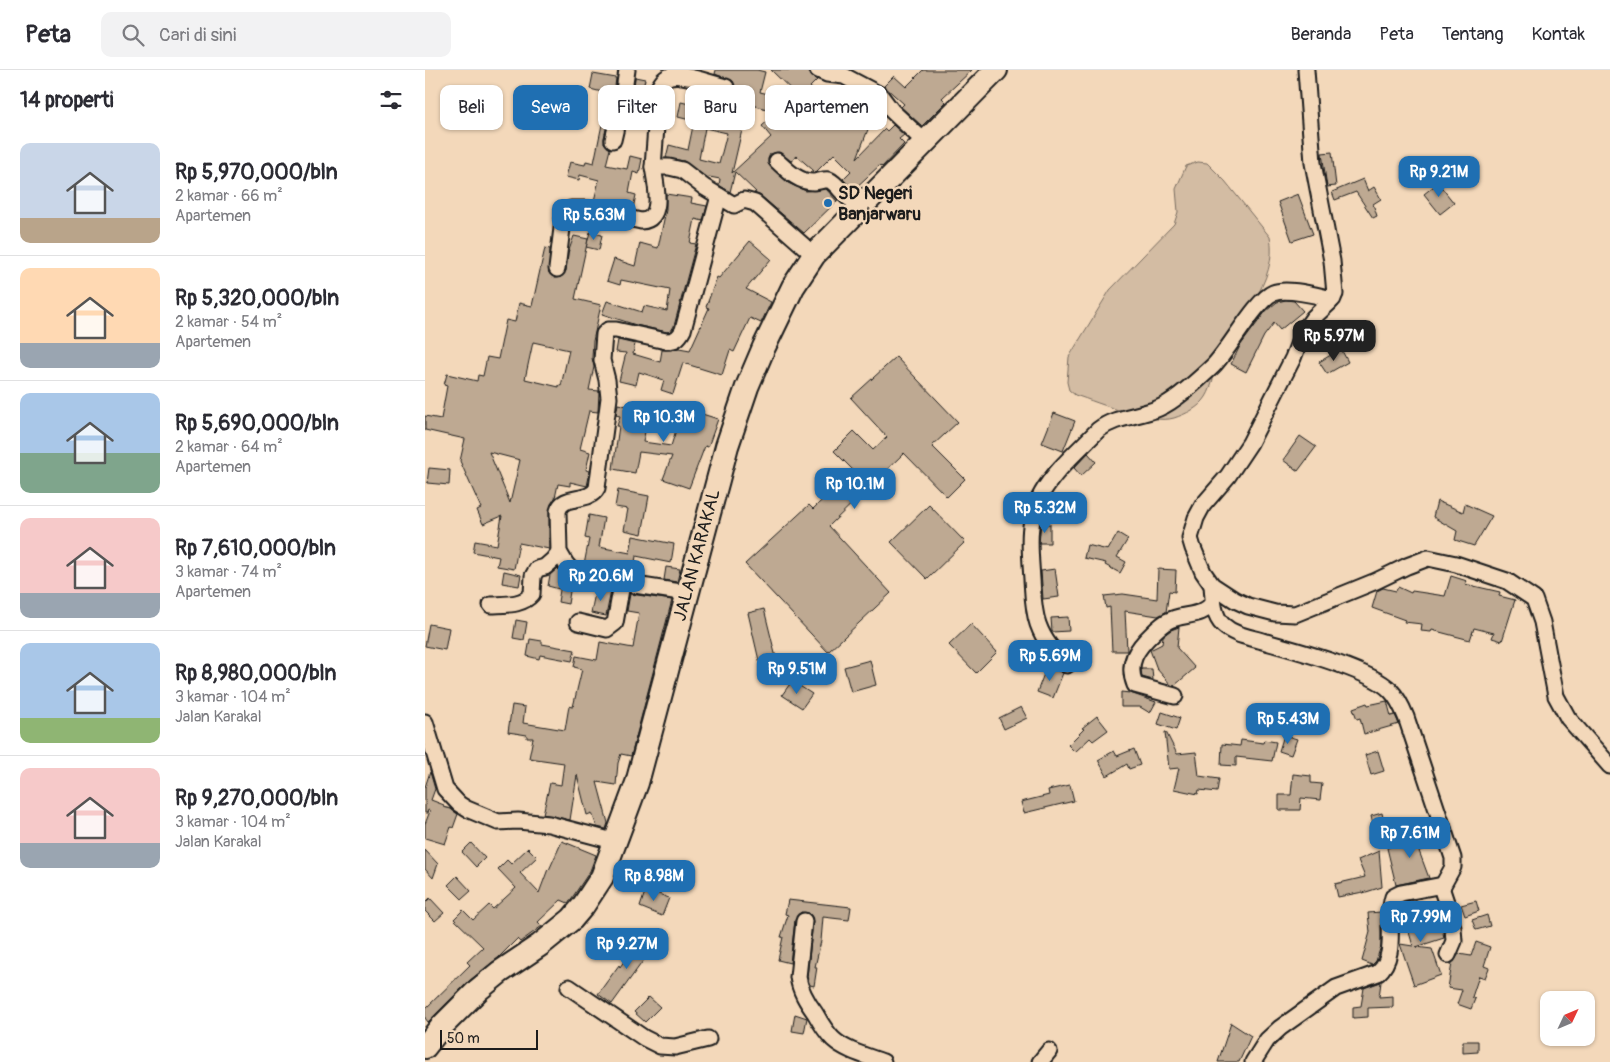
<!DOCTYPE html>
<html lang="id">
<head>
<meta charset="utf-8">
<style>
	body { margin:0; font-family:Pangolin,sans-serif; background:#f2f2f3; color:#2b2b33; height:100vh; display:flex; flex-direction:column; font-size:19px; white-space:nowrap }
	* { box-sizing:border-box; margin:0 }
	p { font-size:16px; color:#7c7c81 }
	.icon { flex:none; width:28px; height:28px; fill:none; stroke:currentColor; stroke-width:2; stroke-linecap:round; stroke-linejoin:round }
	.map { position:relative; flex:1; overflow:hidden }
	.panel { display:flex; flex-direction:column; background:#fff; width:425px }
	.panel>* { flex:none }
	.top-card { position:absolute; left:15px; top:15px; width:475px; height:45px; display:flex; gap:10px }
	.needle { width:32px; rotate:46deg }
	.buttons { position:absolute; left:1115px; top:921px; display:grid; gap:10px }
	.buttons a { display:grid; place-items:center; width:55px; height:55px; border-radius:10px; background:#fff; box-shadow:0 1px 4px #0004; font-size:25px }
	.scale { position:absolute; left:15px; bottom:12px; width:98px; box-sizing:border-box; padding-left:5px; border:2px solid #1c1c1c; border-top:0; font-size:14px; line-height:18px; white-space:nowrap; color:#1c1c1c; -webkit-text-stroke:4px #f3d8ba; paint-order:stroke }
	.price { position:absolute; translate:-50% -42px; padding:0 11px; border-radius:10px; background:#1f6fb2; color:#fff; font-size:16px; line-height:32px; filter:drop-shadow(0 1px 2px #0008) }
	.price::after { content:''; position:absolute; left:50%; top:30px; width:15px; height:11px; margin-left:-8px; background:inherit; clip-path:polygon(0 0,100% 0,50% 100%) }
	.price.current { background:#222; color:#fff }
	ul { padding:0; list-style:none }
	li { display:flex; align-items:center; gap:15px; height:125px; padding:0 20px }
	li+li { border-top:1px solid #e1e1e2 }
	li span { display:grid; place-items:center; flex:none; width:140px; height:100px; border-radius:10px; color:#555 }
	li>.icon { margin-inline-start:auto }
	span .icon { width:60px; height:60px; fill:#fffc; stroke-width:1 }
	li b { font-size:21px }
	h2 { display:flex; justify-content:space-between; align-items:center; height:60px; padding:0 20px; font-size:21px }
	.tag { padding:0 18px; border-radius:10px; background:#fff; box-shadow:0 1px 4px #0004; font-size:18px; line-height:45px }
	.tag.current { background:#1f6fb2; color:#fff }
	header { display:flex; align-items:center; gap:30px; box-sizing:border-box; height:70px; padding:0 25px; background:#fff; border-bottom:1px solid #e1e1e2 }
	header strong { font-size:24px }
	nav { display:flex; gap:28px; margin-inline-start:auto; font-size:18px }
	.search { width:350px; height:45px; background:#f2f2f3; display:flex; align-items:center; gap:12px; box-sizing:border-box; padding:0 18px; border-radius:10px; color:#7c7c81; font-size:19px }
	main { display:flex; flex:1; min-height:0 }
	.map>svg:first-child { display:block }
	.green { fill:#d3bca3; stroke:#786c60 }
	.building { fill:#bea992; stroke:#1c1c1c; fill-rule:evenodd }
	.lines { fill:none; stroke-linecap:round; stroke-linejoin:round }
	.street-casing { stroke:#1c1c1c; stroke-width:19 }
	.secondary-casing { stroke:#1c1c1c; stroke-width:26 }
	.street { stroke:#f3d8ba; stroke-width:15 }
	.secondary { stroke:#f3d8ba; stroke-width:22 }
	.poi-dot { fill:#1f6fb2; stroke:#f3d8ba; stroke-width:2 }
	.labels { text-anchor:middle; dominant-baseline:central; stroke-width:5; stroke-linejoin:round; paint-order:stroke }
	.poi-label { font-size:18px; font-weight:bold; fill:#1c1c1c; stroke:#f3d8ba; text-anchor:start }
	.street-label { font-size:18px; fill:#1c1c1c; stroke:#f3d8ba }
</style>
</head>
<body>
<header>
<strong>Peta</strong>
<div class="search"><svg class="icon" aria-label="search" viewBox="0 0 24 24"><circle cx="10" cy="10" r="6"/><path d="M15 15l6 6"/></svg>Cari di sini</div>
<nav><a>Beranda</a><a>Peta</a><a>Tentang</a><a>Kontak</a></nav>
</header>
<main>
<section class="panel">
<h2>14 properti<svg class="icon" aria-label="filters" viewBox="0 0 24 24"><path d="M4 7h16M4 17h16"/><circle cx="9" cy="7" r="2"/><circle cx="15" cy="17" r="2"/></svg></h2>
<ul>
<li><span style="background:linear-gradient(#c9d6e8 75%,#b9a48a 0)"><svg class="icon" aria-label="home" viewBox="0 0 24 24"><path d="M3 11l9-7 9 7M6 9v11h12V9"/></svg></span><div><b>Rp 5,970,000/bln</b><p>2 kamar · 66 m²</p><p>Apartemen</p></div></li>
<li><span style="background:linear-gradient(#ffd9b3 75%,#9aa5b1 0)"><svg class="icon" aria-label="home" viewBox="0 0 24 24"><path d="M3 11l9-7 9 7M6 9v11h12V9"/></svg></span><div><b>Rp 5,320,000/bln</b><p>2 kamar · 54 m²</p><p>Apartemen</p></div></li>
<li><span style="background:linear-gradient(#a9c7e8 60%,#7fa58c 0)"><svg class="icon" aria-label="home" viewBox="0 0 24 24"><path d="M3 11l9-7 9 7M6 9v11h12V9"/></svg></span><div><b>Rp 5,690,000/bln</b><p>2 kamar · 64 m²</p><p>Apartemen</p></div></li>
<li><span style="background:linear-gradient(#f6c9c9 75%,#9aa5b1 0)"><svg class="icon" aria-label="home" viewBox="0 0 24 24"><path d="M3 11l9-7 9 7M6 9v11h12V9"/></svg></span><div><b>Rp 7,610,000/bln</b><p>3 kamar · 74 m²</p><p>Apartemen</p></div></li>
<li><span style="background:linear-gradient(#a9c7e8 75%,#8fb573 0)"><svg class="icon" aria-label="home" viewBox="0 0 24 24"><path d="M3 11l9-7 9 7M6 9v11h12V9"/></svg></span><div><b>Rp 8,980,000/bln</b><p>3 kamar · 104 m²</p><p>Jalan Karakal</p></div></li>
<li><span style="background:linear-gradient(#f6c9c9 75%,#9aa5b1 0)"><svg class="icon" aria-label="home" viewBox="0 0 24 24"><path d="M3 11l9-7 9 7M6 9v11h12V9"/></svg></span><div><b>Rp 9,270,000/bln</b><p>3 kamar · 104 m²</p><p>Jalan Karakal</p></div></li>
</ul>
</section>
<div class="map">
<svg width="1185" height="992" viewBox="0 0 1185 992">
	<rect width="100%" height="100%" fill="#f3d8ba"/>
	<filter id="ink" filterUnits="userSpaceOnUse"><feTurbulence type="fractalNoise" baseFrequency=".02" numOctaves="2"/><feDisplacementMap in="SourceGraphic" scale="10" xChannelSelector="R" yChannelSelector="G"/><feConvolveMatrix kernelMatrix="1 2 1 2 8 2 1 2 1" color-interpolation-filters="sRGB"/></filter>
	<g filter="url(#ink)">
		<!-- green -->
		<path class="green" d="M 773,92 L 782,93 L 800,111 L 845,167 C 854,211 812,251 795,288 C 789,300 788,316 781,327 C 774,338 761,344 749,348 C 726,355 675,333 650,325 L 644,320 L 642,312 L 644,287 L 685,220 L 749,154 L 753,142 L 751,119 L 761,96 Z"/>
		<!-- building -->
		<g class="building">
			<path d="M 291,0 L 332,0 L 340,2 L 335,22 L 379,32 L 346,0 L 384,0 L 386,6 L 392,10 L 385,17 L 404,35 L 407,31 L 424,47 L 429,41 L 434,46 L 440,28 L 449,32 L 452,36 L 432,88 L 460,59 L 462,61 L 468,55 L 479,65 L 474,69 L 479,74 L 457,97 L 455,95 L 428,120 L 418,109 L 426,101 L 409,84 L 391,102 L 388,103 L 385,102 L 388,100 L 372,86 L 366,91 L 354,82 L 345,84 L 343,89 L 343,94 L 363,113 L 381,121 L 401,119 L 412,131 L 379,163 L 336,126 L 329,123 L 331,122 L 310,102 L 305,122 L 294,115 L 295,109 L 279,106 L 259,91 L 241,88 L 244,75 L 263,80 L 269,51 L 253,47 L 256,32 L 282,38 L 285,22 L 303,26 L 310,20 L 308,11 L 290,4 ZM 323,34 L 353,42 L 337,56 L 346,67 L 307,103 ZM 280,58 L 302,63 L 294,94 L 274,89 Z"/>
			<polygon points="498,0 547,0 517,28 521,32 497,56 476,37 479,34 459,16 469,6 481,17"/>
			<polygon points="168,4 191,8 189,25 165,19"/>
			<polygon points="210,7 220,9 218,18 209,18"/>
			<polygon points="180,40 185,41 179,68 179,73 185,79 181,95 202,99 205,86 217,89 214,104 208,102 204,123 211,125 208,139 169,131 174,110 155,105 154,110 141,107 145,92 160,95 161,91 169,93"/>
			<polygon points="907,82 911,116 902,117 897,83"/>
			<polygon points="938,109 943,121 949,117 956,129 948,134 952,146 948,148 931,122 910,130 907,122"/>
			<polygon points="1013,113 1029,133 1015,144 999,124"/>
			<polygon points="241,124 267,128 266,133 282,136 278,151 270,149 265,173 271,174 249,256 246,261 242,262 211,255 177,244 182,231 217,242 219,236 242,241 245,220 196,210 195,215 182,211 189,189 210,196 215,173 233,178 241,140"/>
			<polygon points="873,124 888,164 867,171 853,132"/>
			<polygon points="165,162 177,165 174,180 161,177"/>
			<path d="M 149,166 L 163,169 L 150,229 L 176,235 L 168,271 L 167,288 L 169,297 L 164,320 L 174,321 L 173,342 L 164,341 L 155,379 L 165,382 L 161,400 L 165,401 L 165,402 L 162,416 L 145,412 L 145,416 L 133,414 L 130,428 L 124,441 L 124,479 L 94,473 L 89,499 L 72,496 L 74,487 L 48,482 L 50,471 L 72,475 L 77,446 L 58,454 L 52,440 L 56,438 L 35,391 L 40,369 L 0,360 L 0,346 L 16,349 L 22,316 L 19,315 L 22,304 L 52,311 L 53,305 L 58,306 L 62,287 L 73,289 L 81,250 L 90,252 L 94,233 L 107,236 L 120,178 L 125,179 L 124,203 L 130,208 L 136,207 L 141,201 L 143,183 ZM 108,272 L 144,280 L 136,316 L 134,315 L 134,317 L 100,309 ZM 64,382 L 95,390 L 85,433 L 81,423 Z"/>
			<polygon points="325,171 346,189 321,219 346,232 336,253 325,248 309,282 305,280 297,305 258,293 248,324 236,320 239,310 214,302 211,315 194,311 201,283 191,282 193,270 210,274 208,284 235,292 237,280 246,280 254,278 265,280 284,238 281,237 292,207 294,208"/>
			<polygon points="861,230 869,231 878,241 855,260 849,253 839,266 821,302 806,294 815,276 841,241 852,232"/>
			<polygon points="916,279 923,292 902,304 894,292"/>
			<polygon points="471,287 533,352 507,376 540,409 522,427 479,383 404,456 466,523 403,582 320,494 384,435 388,439 428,400 409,381 429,361 448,380 462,367 426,328"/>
			<polygon points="193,334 224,341 218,372 246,376 258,338 293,349 283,377 280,376 264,418 238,409 247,386 214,382 210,403 188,399 194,356 192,356 195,346 191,345"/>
			<polygon points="629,343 650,351 638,381 617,373"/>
			<polygon points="875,366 891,377 873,401 858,390"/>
			<polygon points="663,383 671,392 656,406 649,398"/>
			<polygon points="4,398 25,400 24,415 2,413"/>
			<polygon points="193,420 224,426 217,464 199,460 203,439 190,437"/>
			<polygon points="1012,431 1038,442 1040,434 1067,446 1049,476 1030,470 1032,461 1008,447"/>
			<polygon points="504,435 540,472 502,509 466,472"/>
			<polygon points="164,445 179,448 174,477 205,483 208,466 249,474 246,493 211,486 208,505 173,500 159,495 164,469 160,468"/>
			<polygon points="616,454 625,454 625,473 614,473"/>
			<polygon points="693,463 703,469 692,487 701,492 695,503 680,495 681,493 659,488 662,475 683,480"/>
			<polygon points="241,497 255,499 252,512 239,510"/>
			<polygon points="133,498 137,504 134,519 123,516 125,505"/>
			<polygon points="630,499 634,527 618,529 616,501"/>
			<polygon points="733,499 751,500 750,522 744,521 741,542 733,546 700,541 702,581 687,581 685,537 681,538 679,526 698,524 732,529"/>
			<polygon points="79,501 96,505 94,516 77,513"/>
			<polygon points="1026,506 1042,511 1040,514 1075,522 1074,526 1090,530 1077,571 1067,568 1069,563 1049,558 1045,570 1007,560 1006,562 996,561 997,554 979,552 980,550 947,538 952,521 958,518 971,521 973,517 986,523 987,521 1020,526"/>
			<polygon points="136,514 146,515 143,534 133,532"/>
			<polygon points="171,518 186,521 181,546 166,543"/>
			<polygon points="205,524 247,530 206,686 196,684 193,693 191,715 172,712 183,753 181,759 172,757 167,743 162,745 152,705 145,750 118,744 125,713 136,715 139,693 104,688 108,668 102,668 102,665 83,662 87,635 100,637 98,653 140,660 144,636 148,637 157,599 149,597 151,586 172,590 175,572 208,578 214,543 202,541"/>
			<polygon points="339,539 355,604 338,608 323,543"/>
			<polygon points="643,547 644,561 627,562 626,548"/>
			<polygon points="91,550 102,552 99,570 88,568"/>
			<polygon points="4,554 24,558 20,580 0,576"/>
			<polygon points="546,554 572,582 551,603 524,575"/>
			<polygon points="754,557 752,578 770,598 749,616 746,615 732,599 725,580 737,574 738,566 746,560"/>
			<polygon points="105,569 117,571 117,574 150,580 147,591 115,585 114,589 102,586"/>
			<polygon points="445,590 451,615 426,622 419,597"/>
			<polygon points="622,596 638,603 628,628 612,622"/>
			<polygon points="716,599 727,599 728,610 717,607"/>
			<polygon points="367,611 387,624 377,638 357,625"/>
			<polygon points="696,622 705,623 731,632 725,643 715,637 696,637"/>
			<polygon points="962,631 966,646 970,645 974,654 939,664 935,648 932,649 928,638 942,633 943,635"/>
			<polygon points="596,637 602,648 579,659 574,648"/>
			<polygon points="737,642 755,648 751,660 733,654"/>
			<polygon points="672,646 683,660 668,671 665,668 650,682 643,675 659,659 657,658"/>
			<polygon points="740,662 741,662 752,684 771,682 774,706 794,709 792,722 774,720 773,724 749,719 754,698 744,699"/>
			<polygon points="859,665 872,669 866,685 854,681"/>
			<polygon points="816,670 838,673 839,670 851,672 847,691 811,687 811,696 796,695 797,674 815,676"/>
			<polygon points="709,679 715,695 704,699 702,694 682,706 673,690 689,681 692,686"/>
			<polygon points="953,681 959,701 946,705 940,685"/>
			<polygon points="5,702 10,719 6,730 19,735 18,737 26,739 33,744 28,758 26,757 20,774 0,768 0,754 5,741 3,740 2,743 0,743 0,717"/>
			<polygon points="868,704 886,706 886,713 897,714 895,730 876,728 875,740 854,740 854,725 866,725"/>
			<polygon points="645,715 649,731 599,743 596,732 624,725 623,720"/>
			<polygon points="957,743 961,761 950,763 946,746"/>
			<polygon points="1008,762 1013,774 994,781 1004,808 971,815 962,778"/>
			<polygon points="137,771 171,785 165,801 147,828 143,833 136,830 113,852 117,856 95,872 92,869 73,888 44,911 3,952 0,948 0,939 45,895 42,892 58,877 29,849 38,840 48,850 64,835 68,839 91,818 73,799 82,790 86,794 103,778 112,787 95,803 114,823 123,799 124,800"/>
			<polygon points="46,773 60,788 51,797 37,782"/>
			<polygon points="0,780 13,794 8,808 0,799"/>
			<polygon points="954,781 957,817 938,823 938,822 913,827 910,814 940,807 933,790"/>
			<polygon points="32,806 46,821 37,829 23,815"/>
			<polygon points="221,819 244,828 237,846 215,837"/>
			<polygon points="5,828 19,843 10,851 0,841 0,833"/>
			<polygon points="363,830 426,837 424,850 398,847 396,871 390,897 392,897 389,916 385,915 382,907 388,852 387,847 384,843 376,842 370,850 365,893 353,890 358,867 356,867 363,845 360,844"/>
			<polygon points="990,830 994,844 996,844 996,847 1014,841 1019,868 991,877 1007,879 1016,905 989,915 975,874 988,876 976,835 979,832"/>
			<polygon points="1051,831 1054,841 1040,846 1036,835"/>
			<polygon points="956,842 956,876 951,891 947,895 937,891 945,862 943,843"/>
			<polygon points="1062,845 1065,856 1051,860 1047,850"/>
			<polygon points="218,864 231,873 187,934 173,924 194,895 195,897"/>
			<polygon points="1051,872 1065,877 1059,896 1064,898 1060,908 1054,906 1047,927 1050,929 1046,939 1032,934 1037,920 1023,918 1027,893 1034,884 1046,886"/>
			<polygon points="956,912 954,927 968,926 968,937 943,938 943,947 928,948 928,937 936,936 939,918"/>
			<polygon points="224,927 235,937 220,952 209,942"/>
			<polygon points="370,944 382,948 379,963 367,961"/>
			<polygon points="806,953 826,966 814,992 793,992"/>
			<polygon points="1038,971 1053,971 1053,982 1038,983"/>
		</g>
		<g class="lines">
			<!-- street casing -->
			<g class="street-casing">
				<g id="street">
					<polyline points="393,0 402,4 419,6 455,25 467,41 501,73"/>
					<polyline points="881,0 888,93 907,191 910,224 905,232 888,248 878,262 868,288 825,373 803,406 778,435 771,448 765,468 768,478 778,502 787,515 810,530 823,536 850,543 870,544 951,511 982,496 1003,488 1031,494 1082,511 1109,529 1117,552 1131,626 1143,648 1185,696"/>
					<polyline points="198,27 233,28"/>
					<polyline points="188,70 198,27 202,0"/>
					<path d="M 352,91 C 362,100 373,112 388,112 C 393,112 399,109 404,110 C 413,114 418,126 427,130 L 440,126 L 444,128"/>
					<polyline points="294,126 309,135 319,130 330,133 389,185"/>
					<path d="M 132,199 L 138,150 L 140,144 L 146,139 L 163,139 L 216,151 C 241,150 230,112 228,97"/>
					<path d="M 787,515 C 788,528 788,546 798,555 C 810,566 826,567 841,572 C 870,580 946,600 965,620 C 973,628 977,637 981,647 L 1028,788 L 1028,797 L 1018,815 L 1017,820 L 1025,844 L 1028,858 L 1029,871 L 1023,885"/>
					<path d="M 262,523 L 171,509 L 147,501 L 141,494 L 134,482 L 133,441 C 138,423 164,434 172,418 L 184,328 L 182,310 L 177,290 L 179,264 L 183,260 L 191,260 L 241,271 C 250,271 254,268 258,260 L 294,126 L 279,117 L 257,100 L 244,97 L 228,97 L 234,17 C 237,12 240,7 246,6 C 257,3 289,14 301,17"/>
					<path d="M 66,535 C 80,534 97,536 107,524 L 108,506 L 112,499 L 120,497 L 128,490 L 134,482"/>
					<polyline points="153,552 182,559 190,553 197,514"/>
					<path d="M 642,595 C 629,582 619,571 613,554 C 608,540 608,524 607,509 C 605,479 601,450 617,423 C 631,399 654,380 673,360 C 691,346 713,347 734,338 C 751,331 774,309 788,296 C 804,280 831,230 848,223 C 862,217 893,226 908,229"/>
					<path d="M 750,626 L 710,615 C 701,593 712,578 728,563 C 732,559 737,554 743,551 C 758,543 778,548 788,532"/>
					<polyline points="0,652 20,719 34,734 42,739 73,752 93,751 124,754 192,772"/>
					<path d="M 379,851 L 373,907 C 375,921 382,932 390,943 C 395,952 401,962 408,969 C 421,981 442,986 458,992"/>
					<polyline points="144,917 219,968 235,976 250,977 283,969"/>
					<polyline points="615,992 624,981"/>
					<path d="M 828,992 L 842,970 L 855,958 L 911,918 L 953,903 C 974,885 960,850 968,827 L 976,823 L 1018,815"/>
				</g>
			</g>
			<!-- secondary casing -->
			<g class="secondary-casing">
				<polyline id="secondary" points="0,977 15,958 53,920 75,902 115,875 147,849 158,836 177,807 212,713 302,376 322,317 339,277 368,217 389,185 571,0"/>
			</g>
			<!-- street -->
			<use href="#street" class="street"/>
			<!-- secondary -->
			<use href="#secondary" class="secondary"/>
		</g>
	</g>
	<!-- markers -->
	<circle class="poi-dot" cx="403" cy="133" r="5"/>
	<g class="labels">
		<!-- poi labels -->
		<g class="poi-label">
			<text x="413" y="123">SD Negeri<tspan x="413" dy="21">Banjarwaru</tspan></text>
		</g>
		<!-- street labels -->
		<g class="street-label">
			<text transform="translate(272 485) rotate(-75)">JALAN KARAKAL</text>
		</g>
	</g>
</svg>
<div class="buttons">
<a><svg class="needle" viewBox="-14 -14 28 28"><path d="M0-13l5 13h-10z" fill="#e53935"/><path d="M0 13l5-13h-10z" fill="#7c7c81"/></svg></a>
</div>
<div class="scale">50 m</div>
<b class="price" style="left:1014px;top:128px">Rp 9.21M</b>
<b class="price" style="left:169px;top:171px">Rp 5.63M</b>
<b class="price current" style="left:909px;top:292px">Rp 5.97M</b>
<b class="price" style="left:239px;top:373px">Rp 10.3M</b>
<b class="price" style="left:430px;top:440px">Rp 10.1M</b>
<b class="price" style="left:620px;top:464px">Rp 5.32M</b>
<b class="price" style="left:176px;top:532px">Rp 20.6M</b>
<b class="price" style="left:625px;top:612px">Rp 5.69M</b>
<b class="price" style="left:372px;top:625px">Rp 9.51M</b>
<b class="price" style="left:863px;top:675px">Rp 5.43M</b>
<b class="price" style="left:985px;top:789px">Rp 7.61M</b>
<b class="price" style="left:229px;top:832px">Rp 8.98M</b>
<b class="price" style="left:996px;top:873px">Rp 7.99M</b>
<b class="price" style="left:202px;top:900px">Rp 9.27M</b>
<div class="top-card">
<a class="tag">Beli</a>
<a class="tag current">Sewa</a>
<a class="tag">Filter</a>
<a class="tag">Baru</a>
<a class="tag">Apartemen</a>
</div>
</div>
</main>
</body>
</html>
